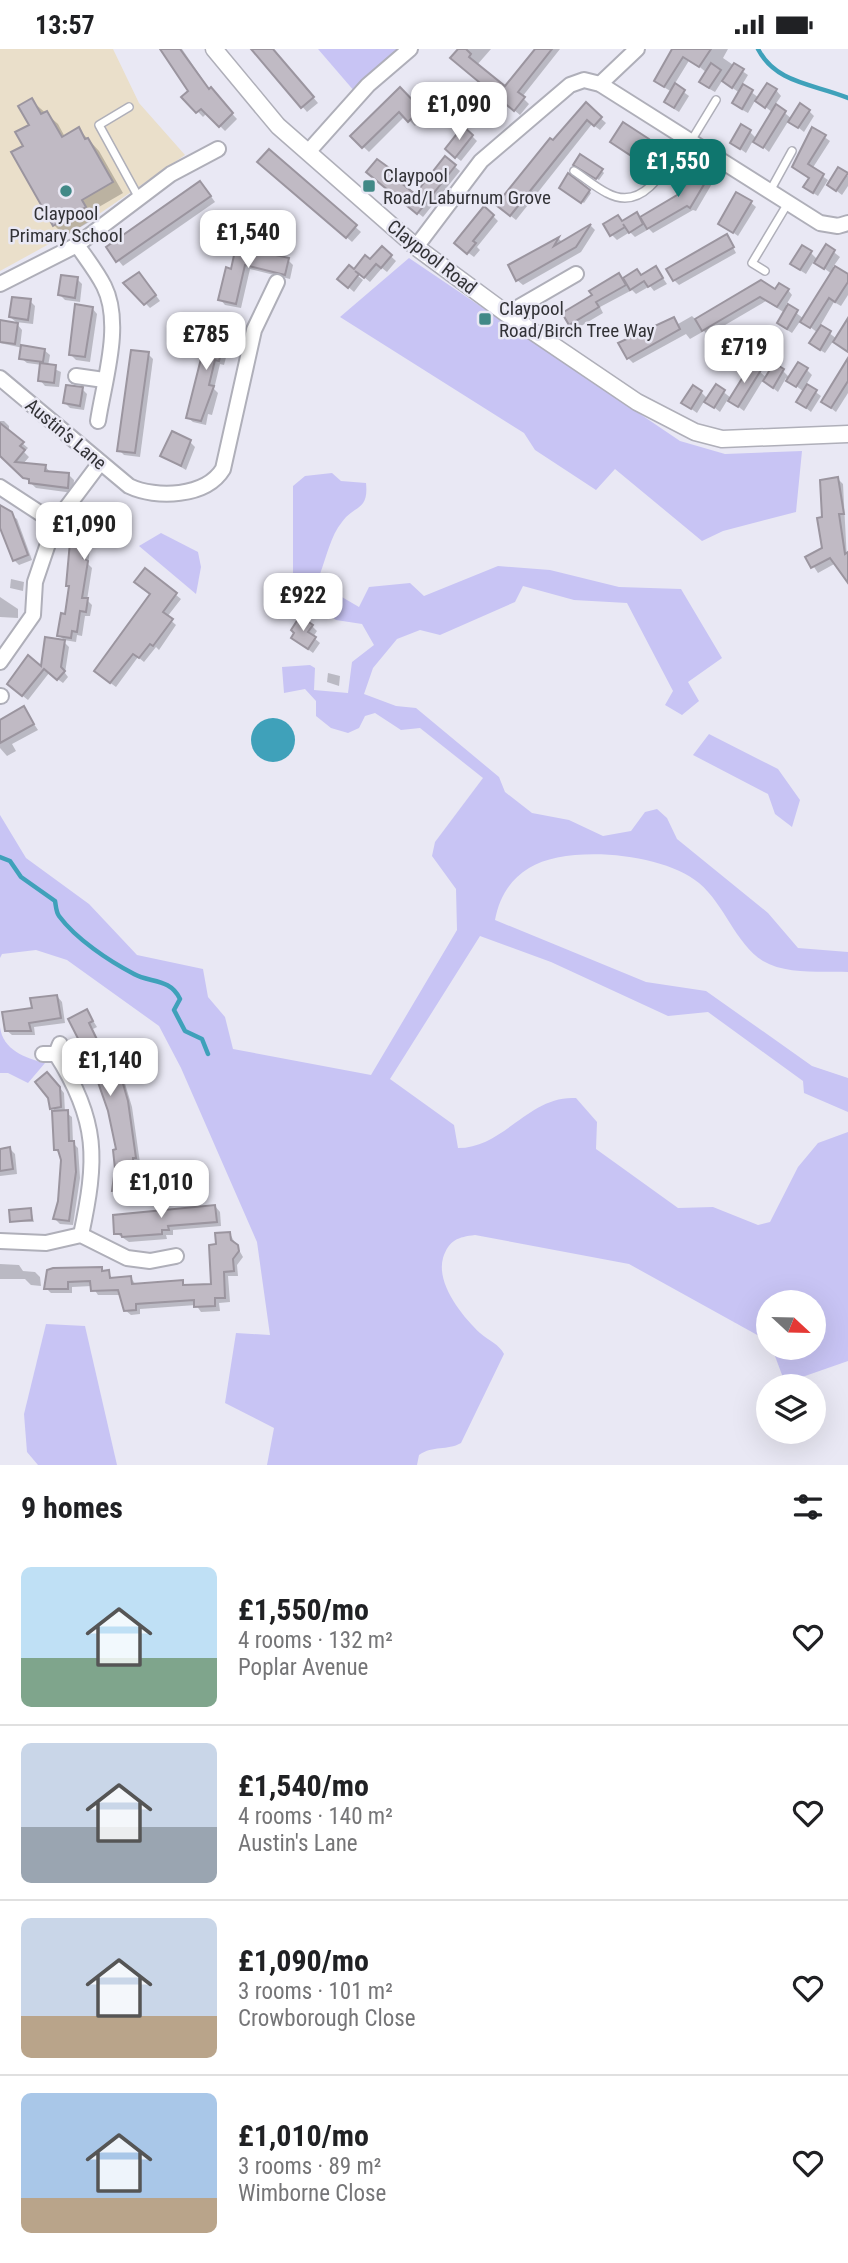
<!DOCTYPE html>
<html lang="en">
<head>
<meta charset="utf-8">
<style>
	body { margin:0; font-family:"Roboto Condensed",sans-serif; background:#f2f2f2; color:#202124; height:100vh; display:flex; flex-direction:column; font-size:26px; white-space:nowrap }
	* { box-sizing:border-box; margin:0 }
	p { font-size:23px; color:#757577 }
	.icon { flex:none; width:38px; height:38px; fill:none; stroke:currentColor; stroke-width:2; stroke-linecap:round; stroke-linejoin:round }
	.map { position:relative; height:1416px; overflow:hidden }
	.sheet { display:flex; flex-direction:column; background:#fff; flex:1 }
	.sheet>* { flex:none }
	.needle { width:46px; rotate:112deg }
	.controls { position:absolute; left:756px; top:1241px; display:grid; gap:14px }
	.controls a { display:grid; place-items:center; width:70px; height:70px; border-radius:50%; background:#fff; box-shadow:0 7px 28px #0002; font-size:35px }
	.price { position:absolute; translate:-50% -60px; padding:0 16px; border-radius:14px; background:#fff; color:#222; font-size:23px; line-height:46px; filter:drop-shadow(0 2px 4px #0008) }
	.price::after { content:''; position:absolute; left:50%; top:42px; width:21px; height:16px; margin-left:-10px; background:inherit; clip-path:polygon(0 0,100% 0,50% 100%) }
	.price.active { background:#0f766e; color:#fff }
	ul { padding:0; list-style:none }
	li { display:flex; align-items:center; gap:21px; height:175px; padding:0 21px }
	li+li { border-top:2px solid #e0e0e0 }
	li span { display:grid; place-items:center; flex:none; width:196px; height:140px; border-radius:10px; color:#555 }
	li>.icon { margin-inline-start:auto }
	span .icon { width:84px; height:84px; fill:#fffc; stroke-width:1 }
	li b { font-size:30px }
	h2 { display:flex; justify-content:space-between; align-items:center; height:84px; padding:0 21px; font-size:30px }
	.status { display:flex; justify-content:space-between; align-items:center; height:49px; padding:0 35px; background:#fff; direction:ltr }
	.status svg { height:19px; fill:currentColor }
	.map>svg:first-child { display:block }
	.education { fill:#eadfca }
	.green { fill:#c8c4f4 }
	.water { fill:#3fa1ba }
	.shadow { fill:#0003 }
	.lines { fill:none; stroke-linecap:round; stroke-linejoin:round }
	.stream { stroke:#3fa1ba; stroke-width:4.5 }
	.building { fill:#c0bac4; stroke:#9b959f; stroke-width:2 }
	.service-casing { stroke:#afafb9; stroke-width:10 }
	.minor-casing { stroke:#afafb9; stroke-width:18 }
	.tertiary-casing { stroke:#afafb9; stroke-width:19 }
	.service { stroke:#fff; stroke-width:7 }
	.minor { stroke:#fff; stroke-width:14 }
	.tertiary { stroke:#fff; stroke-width:16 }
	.poi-dot { fill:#418987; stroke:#e9e8f4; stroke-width:2.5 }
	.labels { text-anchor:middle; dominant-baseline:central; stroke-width:5; stroke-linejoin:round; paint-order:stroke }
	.poi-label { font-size:19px; fill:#323236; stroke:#e9e8f4; text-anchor:start }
	.street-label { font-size:19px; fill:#323236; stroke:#e9e8f4 }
</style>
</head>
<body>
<div class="status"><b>13:57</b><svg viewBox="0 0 49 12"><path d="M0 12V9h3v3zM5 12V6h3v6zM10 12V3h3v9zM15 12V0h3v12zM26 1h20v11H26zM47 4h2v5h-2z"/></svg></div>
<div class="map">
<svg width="848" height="1416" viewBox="0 0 848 1416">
	<rect width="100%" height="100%" fill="#e9e8f4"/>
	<!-- education -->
	<polygon class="education" points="0,0 113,0 139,54 185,106 80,178 0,222"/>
	<!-- green -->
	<g class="green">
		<polygon points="318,0 403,0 355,43"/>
		<polygon points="409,209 680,392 725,405 802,402 796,463 723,482 702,492 615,420 596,441 535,401 524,384 340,268"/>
		<path d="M 332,424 L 341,432 L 366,434 C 369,462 354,456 342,473 C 331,486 326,509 320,525 L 335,544 L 359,558 L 369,538 L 410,534 L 424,547 L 498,517 L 550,521 L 619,538 L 681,540 L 722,609 L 688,633 L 699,652 L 682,666 L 665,656 L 673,642 L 627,554 L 574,551 L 523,537 L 515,553 L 440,586 L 420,581 L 397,590 L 373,619 L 364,645 L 396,657 L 416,659 L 499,728 L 505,743 L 532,764 L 569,771 L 603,787 L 631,782 L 645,763 L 657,760 L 667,769 L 677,790 L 768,864 L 798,899 L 848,903 L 848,923 C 823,922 786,926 763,912 C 735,894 725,856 699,834 C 663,804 568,795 529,819 C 509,831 499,850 495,871 L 646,933 L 706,942 L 812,1017 L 848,1029 L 848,1063 L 804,1044 L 803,1032 L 708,963 L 668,967 L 551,913 L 480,887 L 390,1030 L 454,1076 L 458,1099 C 504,1099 529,1046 576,1049 L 597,1073 L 596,1100 L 678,1159 L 713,1158 L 758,1176 L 770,1173 L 798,1118 L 818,1094 L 848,1083 L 848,1312 L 785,1334 L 772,1299 L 814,1298 L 814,1253 L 768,1253 L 768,1292 L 629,1215 L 475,1186 C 458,1188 449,1191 443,1209 C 436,1235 462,1267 480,1284 C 489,1292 499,1295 504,1305 L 461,1394 C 447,1402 433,1396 419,1406 L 417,1416 L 267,1416 L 274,1379 L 225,1354 L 236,1284 L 270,1286 L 257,1193 L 181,1019 L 159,977 L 67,911 L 36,901 L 2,905 L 0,909 L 0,766 L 26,809 L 89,855 L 137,906 L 203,920 L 208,948 L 225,968 L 233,1000 L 371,1026 L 457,881 L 456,840 L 432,807 L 435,793 L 483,729 L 420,679 L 401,681 L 375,664 L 365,667 L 359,679 L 348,684 L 331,679 L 316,667 L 316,652 L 305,640 L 284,644 L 282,618 L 310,616 L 315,619 L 314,641 L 348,644 L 352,613 L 374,596 L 362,575 L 336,571 L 293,537 L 293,437 L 305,427 Z"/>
		<polygon points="161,484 198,503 201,518 196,545 139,497"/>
		<polygon points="709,685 778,720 800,751 792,778 775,765 768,745 693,706"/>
		<path d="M 0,978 C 3,1001 25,1009 45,1014 L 28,1034 L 8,1024 L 0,1024 Z"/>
		<polygon points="46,1275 85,1277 117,1416 38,1416 27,1403 24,1365"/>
	</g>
	<!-- water -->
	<circle class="water" cx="273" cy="691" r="22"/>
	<!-- shadow -->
	<g class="shadow">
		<polygon points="162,0 182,0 210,41 237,70 225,82 207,64 203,68 184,48 190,42"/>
		<polygon points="253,0 272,0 318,54 307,63"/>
		<polygon points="461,0 491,0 477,16 505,40 537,0 560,0 522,48 529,55 520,66 458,14"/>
		<polygon points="676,0 728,0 723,9 748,26 742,36 759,49 776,41 781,47 775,56 792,70 809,62 814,67 804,83 789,71 769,103 754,90 746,104 732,94 750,83 757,90 773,64 756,50 748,64 739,59 734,53 740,44 722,32 715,43 706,38 701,33 707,24 690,10 674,36 689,47 679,63 671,58 666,53 672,43 662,37"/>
		<polygon points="400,40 425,66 415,77 405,67 369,103 352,87"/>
		<polygon points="32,52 58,75 65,88 78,80 89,91 99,102 123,144 92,162 96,169 65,187 54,176 25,97 31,77"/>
		<polygon points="586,56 606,74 600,81 592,75 516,171 503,161 553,93"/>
		<polygon points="813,80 830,92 812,120 828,131 818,147 810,142 810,130 794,117"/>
		<polygon points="472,87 477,92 461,112 452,105"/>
		<polygon points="648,91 653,96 642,114 617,98"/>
		<polygon points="269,102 361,183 352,193 278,127"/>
		<polygon points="454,117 460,122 423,168 374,128 386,119 392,124 389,127 415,148"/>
		<polygon points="577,118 602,122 604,124 599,131"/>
		<polygon points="839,121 848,127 848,137 842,146 829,136"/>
		<polygon points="708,128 713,133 696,162 693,161 653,184 649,180 635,188 630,183 617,191 612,186 636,165 641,169"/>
		<polygon points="205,139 215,153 123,217 118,211"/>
		<polygon points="563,141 589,142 591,144 584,154"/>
		<polygon points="750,153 756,158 738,187 720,174"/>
		<polygon points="493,167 498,172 477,198 480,201 474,208 462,199"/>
		<polygon points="591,177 595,181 581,203 523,236 517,231 510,217 559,190 563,194"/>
		<polygon points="727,187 736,204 679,236 674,231"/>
		<polygon points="826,197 840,208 833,218 848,227 848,246 841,257 834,253 820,277 837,290 848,279 848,303 834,291 825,304 817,299 812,294 818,284 801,271 792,284 784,279 779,274 785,264 766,252 708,286 704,282 690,290 686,285 633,314 628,309 673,270 678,275 692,267 696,271 775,242 788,241 792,246 786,256 804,270 832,225 814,212 806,225 798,220 811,204 818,211"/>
		<polygon points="238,199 288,211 293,216 290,230 250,220 241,259 225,256 220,250 232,222"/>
		<polygon points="382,199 396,212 387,223 382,219 370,233 359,224 357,226 363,231 354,243 345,235"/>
		<polygon points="656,219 667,235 654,242 650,237 636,245 632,241 600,258 603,264 576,280 564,265 595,247 619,226 624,231 637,223 642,227"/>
		<polygon points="77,230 82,235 80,253 65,251 60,246"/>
		<polygon points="144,230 160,252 150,259 126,234"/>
		<polygon points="30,252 35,257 33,275 16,273 10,268"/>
		<polygon points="92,259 97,265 90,313 76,311 71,306"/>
		<polygon points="0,273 17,275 22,281 20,298 44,301 50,306 48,317 61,323 59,338 45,337 40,331 42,316 27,314 21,309 23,299 0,294"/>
		<polygon points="227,281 232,286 224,316 220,315 214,340 218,344 212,366 208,365 206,376 193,373 187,368"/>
		<polygon points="148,305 153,310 140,408 124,406 119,401"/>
		<polygon points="848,313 848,344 836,363 823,353"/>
		<polygon points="807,321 812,326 806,336 821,347 811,363 798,353 804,343 786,329 778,343 763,331 744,362 728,350 720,363 705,351 697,364 683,354 701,343 708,350 716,337 731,349 760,323 767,329 783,322 790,329"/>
		<polygon points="82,340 87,345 84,361 70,359 65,354"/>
		<polygon points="0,372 4,372 9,377 9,383 28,399 24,403 29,408 23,415 45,417 50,423 69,426 74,431 73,444 36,439 7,412 0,400"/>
		<polygon points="190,393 195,398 186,421 162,407"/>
		<polygon points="838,430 843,435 848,531 836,514 818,524 808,509 824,500 824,470"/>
		<polygon points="0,459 17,470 32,511 19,516 14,511 0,480"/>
		<polygon points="124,459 130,465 131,480 112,481 113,493 93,480 88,515 92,519 87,551 92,556 90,567 85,567 82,587 77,586 76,593 64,591 59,586 66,567 70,539 68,536 87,476"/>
		<polygon points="145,521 181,550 167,568 176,576 159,601 156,598 144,613 138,608 116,638 101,627 152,546"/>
		<polygon points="11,530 24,533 23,542 10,539"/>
		<polygon points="0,548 18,560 18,569 0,568"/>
		<polygon points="312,577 317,582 313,588 320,594 313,604 293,589"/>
		<polygon points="64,593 69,598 65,624 68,628 63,634 49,624 28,651 14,640 43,620"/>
		<polygon points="328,624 340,627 339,637 327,633"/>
		<polygon points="24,660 38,681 12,695 16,702 7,707 0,699 0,673"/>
		<polygon points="57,947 62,953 65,974 34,978 35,986 12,986 6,981"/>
		<polygon points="87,962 97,978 93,980 101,996 106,994 111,1000 121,1021 132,1058 140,1114 137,1114 139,1139 128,1140 129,1145 119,1146 114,1141 118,1102 110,1061 95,1018"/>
		<polygon points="52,1029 64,1044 65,1063 72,1068 73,1094 78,1099 80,1129 73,1176 60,1175 55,1170 63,1111 56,1100"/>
		<polygon points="10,1100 15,1105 17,1125 0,1127 0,1101"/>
		<polygon points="215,1157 220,1163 221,1177 173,1181 173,1186 166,1186 167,1190 129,1193 116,1184"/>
		<polygon points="31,1161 34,1173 12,1172"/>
		<polygon points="230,1185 243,1208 237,1216 238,1227 228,1227 230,1253 219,1254 220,1262 201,1263 196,1256 140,1260 140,1265 131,1266 125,1261 121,1246 98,1246 92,1237 72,1238 72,1244 51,1244 46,1239 101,1220 114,1230 131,1229 136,1236 182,1233 187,1238 213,1236 218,1197"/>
		<polygon points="0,1215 19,1216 23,1222 35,1223 40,1228 41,1237 31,1236 25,1230 0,1230"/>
	</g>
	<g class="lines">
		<!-- stream -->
		<g class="stream">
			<path d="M 758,0 C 776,35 815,35 848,49"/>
			<path d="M 0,808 L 10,812 L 21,828 L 55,852 C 56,857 56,863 59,867 C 76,890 109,912 134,925 C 150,934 170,929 180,950 L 174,961 L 185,982 L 202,990 L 208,1005"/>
		</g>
	</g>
	<!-- building -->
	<g class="building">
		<polygon points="160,0 180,0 209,40 211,38 233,64 219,78 201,60 196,64 181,48 188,42"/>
		<polygon points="251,0 273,0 314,48 301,59"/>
		<polygon points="458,0 466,0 471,5 469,8 505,37 535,0 552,0 518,43 525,48 514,62 450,9"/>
		<polygon points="672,0 711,0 699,18 683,8 664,38 654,32"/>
		<polygon points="711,14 721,21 709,39 699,33"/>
		<polygon points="734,14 744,20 732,39 722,32"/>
		<polygon points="675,34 685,41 674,59 664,53"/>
		<polygon points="767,34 777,40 765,59 755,52"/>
		<polygon points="743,35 753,41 742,60 732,54"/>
		<polygon points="400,38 421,60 408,73 399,63 362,99 350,87"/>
		<polygon points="32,49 41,65 47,62 62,88 79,78 85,90 88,89 113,133 82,151 86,158 53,177 11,103 23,97 15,83 29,76 18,57"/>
		<polygon points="586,53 602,68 594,77 587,71 510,167 496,156 550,89 553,91"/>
		<polygon points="800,54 810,61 798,79 788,73"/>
		<polygon points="776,55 786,62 763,99 753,93"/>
		<polygon points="623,73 649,90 636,110 610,93"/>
		<polygon points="741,75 751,81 740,100 730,94"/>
		<polygon points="463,77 473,86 455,109 445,100"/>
		<polygon points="812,78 826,86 808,115 824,125 813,144 803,138 809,129 792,118"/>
		<polygon points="269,100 357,176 346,189 257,113"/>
		<polygon points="580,105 603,120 596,130 573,116"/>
		<polygon points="445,107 456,116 417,165 366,123 377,110 388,118 385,121 415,145"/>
		<polygon points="693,118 709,127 690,159 687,157 647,180 640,168 677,146"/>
		<polygon points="838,118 848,124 836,142 827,136"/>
		<polygon points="568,124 590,141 581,154 559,139"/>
		<polygon points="200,132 211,147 116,213 106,198"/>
		<polygon points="736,143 752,152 733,184 718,175"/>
		<polygon points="484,157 494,166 473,192 476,194 467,205 454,194"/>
		<polygon points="637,163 643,175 629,184 623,175 625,178 610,187 603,175 618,166 622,172"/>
		<polygon points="591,175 576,198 516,232 508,216 559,188 554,197"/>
		<polygon points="727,185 734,198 673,232 666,220"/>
		<polygon points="826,195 835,201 824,220 814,214"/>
		<polygon points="802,196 812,202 800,221 790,215"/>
		<polygon points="236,197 289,209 285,226 245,216 236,255 218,251 226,218 231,220"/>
		<polygon points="382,197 392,206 381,219 376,215 364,229 355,222 359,225 348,239 337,230 349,216 354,220 365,206 370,210"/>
		<polygon points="656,217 663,229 648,238 644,232 630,241 623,229 637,220 641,226"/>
		<polygon points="835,217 848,225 848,233 835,253 829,249 810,279 800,273"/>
		<polygon points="139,223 156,246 144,256 123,234"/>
		<polygon points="619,224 626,236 596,253 599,258 569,276 562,264 592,246 589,242"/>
		<polygon points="61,226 78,228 75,249 58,246"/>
		<polygon points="761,231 775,240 779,234 789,240 777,258 760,248 702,282 695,270"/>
		<polygon points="12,248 31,250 28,271 9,268"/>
		<polygon points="75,255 93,258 85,308 69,306"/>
		<polygon points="788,255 798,261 787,280 777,274"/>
		<polygon points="674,268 680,280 627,310 618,294"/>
		<polygon points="848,269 848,303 833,293"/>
		<polygon points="0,271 18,274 15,295 0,293"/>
		<polygon points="210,274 228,279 219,312 215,311 209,336 214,337 201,372 186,369"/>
		<polygon points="821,276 831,282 820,301 809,294"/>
		<polygon points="21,296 45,300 43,313 19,310"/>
		<polygon points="131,301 149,303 135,404 117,402"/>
		<polygon points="848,309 848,332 831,359 821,353"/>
		<polygon points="798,313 808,319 796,338 786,332"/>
		<polygon points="40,314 56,316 54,334 38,332"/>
		<polygon points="774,314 784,320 773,339 763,332"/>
		<polygon points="751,315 761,321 738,358 728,352"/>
		<polygon points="716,335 725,341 714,359 704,353"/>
		<polygon points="807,335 817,341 806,359 796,353"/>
		<polygon points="66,336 83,338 80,357 63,354"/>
		<polygon points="693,336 702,342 691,360 681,354"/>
		<polygon points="0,374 24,393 20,397 25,401 15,413 46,416 45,422 69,424 68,439 29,434 29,430 23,429 0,407"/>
		<polygon points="172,382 191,391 181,417 160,407"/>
		<polygon points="838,428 844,465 839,465 845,505 848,503 848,534 830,509 811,519 805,508 822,499 817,469 822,468 820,431"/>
		<polygon points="0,456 12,463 28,506 13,512 0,479"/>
		<polygon points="125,458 126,475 108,477 109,491 88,477 83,509 88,512 82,549 88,549 86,563 80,562 77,583 72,582 71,589 57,587 61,564 65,565 69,537 66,537 70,493 75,476 85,475 80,472 80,463 86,463 85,459"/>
		<polygon points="145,519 177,544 163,563 173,570 153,597 150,595 139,609 133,605 110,634 94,622 150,545 134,533"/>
		<polygon points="300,567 313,576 308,583 316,588 308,600 291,589 294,584 291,581"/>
		<polygon points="45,588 65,591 61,618 65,622 57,631 44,620 22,647 7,635 28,606 41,617"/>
		<polygon points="24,657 34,675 0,694 0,671"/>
		<polygon points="57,946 61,969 29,974 31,982 5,982 2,963 32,959 30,949"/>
		<polygon points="87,960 93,972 89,974 99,995 106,992 117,1014 128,1052 136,1109 133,1109 134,1135 124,1135 124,1141 112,1142 115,1120 113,1101 116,1100 108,1062 93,1019 68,970"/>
		<polygon points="47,1023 60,1038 61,1058 50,1060 48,1049 35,1033"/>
		<polygon points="68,1061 69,1092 74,1092 76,1123 69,1172 53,1170 58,1152 61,1111 58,1101 54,1101 52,1062"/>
		<polygon points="10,1098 13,1120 0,1122 0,1100"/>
		<polygon points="215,1156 217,1173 168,1177 169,1181 162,1181 162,1185 122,1188 121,1185 114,1185 113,1166"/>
		<polygon points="31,1159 32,1171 10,1173 9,1161"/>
		<polygon points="230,1183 231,1191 238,1196 239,1202 233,1210 234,1222 224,1223 225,1249 215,1249 215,1257 194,1258 194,1251 136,1255 136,1261 124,1262 118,1241 91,1242 90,1232 68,1233 68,1240 44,1240 47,1221 53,1219 102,1218 102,1222 109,1221 110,1229 131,1227 132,1235 183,1231 183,1236 211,1235 209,1196 216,1195 215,1184"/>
	</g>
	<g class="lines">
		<!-- service casing -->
		<g class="service-casing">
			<g id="service">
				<polyline points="129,58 99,76 139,149"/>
				<polyline points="691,92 716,51"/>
				<path d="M 574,122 C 585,129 595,138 607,144 C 646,165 668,114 683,88"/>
				<polyline points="770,142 792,102"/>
				<polyline points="765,222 752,214 788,154"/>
			</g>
		</g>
		<!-- minor casing -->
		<g class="minor-casing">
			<g id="minor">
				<polyline points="600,35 637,0"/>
				<polyline points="308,103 368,36 410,0"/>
				<path d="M 77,196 C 86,209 97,223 104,237 C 123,275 104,332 98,372"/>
				<polyline points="416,198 481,112 570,36 584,31 600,35 820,174 838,177 848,174"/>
				<polyline points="0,235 77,196 171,125 218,100"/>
				<polyline points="507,265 576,225"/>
				<polyline points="76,327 104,331"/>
				<path d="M 0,329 L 129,437 C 156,450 206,448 223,420 L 254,281 L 277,233"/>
				<polyline points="0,438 55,474"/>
				<polyline points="0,613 33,566 35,533 55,474 100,414"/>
				<polyline points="0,647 1,647"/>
				<polyline points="43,1005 56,1005 60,995"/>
				<path d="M 56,1005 C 99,1072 97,1111 81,1186"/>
				<polyline points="0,1192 46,1194 81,1186 127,1209 150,1212 176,1207"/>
			</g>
		</g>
		<!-- tertiary casing -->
		<g class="tertiary-casing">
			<polyline id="tertiary" points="214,0 278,77 416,198 507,265 637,353 695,383 722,390 848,385"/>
		</g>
		<!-- service -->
		<use href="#service" class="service"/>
		<!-- minor -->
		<use href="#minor" class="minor"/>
		<!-- tertiary -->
		<use href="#tertiary" class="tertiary"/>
	</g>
	<!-- markers -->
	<g class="poi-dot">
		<rect x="362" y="130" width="14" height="14" rx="3.5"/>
		<circle cx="66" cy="142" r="7"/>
		<rect x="478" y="263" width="14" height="14" rx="3.5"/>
	</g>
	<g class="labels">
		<!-- poi labels -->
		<g class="poi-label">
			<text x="383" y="126">Claypool<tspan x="383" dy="22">Road/Laburnum Grove</tspan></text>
			<text x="66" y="164" text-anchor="middle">Claypool<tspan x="66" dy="22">Primary School</tspan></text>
			<text x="499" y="259">Claypool<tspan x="499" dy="22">Road/Birch Tree Way</tspan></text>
		</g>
		<!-- street labels -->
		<g class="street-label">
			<text transform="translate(432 208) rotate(38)">Claypool Road</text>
			<text transform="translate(66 385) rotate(40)">Austin's Lane</text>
		</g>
	</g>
</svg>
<div class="controls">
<a><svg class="needle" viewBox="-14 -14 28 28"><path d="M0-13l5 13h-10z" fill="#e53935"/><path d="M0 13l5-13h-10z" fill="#757577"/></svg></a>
<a><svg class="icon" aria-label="layers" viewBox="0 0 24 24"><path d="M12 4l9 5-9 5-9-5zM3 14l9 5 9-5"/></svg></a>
</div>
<b class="price" style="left:459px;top:93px">£1,090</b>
<b class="price active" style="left:678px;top:150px">£1,550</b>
<b class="price" style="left:248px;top:221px">£1,540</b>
<b class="price" style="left:206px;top:323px">£785</b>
<b class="price" style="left:744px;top:336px">£719</b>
<b class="price" style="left:84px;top:513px">£1,090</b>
<b class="price" style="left:303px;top:584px">£922</b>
<b class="price" style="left:110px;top:1049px">£1,140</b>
<b class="price" style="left:161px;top:1171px">£1,010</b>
</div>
<section class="sheet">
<h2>9 homes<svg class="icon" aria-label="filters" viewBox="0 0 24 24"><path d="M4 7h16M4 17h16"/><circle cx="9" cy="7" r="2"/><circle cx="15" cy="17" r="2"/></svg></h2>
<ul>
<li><span style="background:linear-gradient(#bfe0f5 65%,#7fa58c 0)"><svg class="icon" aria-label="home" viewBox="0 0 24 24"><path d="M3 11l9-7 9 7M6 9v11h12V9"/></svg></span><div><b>£1,550/mo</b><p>4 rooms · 132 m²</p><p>Poplar Avenue</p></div><svg class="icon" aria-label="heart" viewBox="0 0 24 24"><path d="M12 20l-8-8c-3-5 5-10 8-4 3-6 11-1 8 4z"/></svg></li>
<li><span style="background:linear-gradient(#c9d6e8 60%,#9aa5b1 0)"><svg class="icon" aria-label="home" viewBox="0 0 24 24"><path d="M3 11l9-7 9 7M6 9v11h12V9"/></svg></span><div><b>£1,540/mo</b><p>4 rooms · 140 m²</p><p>Austin's Lane</p></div><svg class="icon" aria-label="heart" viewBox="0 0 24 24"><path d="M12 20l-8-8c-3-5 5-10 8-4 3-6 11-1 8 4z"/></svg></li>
<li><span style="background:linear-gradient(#c9d6e8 70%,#b9a48a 0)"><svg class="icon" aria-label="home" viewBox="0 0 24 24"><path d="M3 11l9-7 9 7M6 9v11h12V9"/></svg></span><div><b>£1,090/mo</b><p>3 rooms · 101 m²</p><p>Crowborough Close</p></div><svg class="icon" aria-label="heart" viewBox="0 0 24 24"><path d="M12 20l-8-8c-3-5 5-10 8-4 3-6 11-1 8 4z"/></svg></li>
<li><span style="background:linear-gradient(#a9c7e8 75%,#b9a48a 0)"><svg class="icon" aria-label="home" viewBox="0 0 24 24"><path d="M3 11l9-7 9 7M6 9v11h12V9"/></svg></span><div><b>£1,010/mo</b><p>3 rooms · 89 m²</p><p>Wimborne Close</p></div><svg class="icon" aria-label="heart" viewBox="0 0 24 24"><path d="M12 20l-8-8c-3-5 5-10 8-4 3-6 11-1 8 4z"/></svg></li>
</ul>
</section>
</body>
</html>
